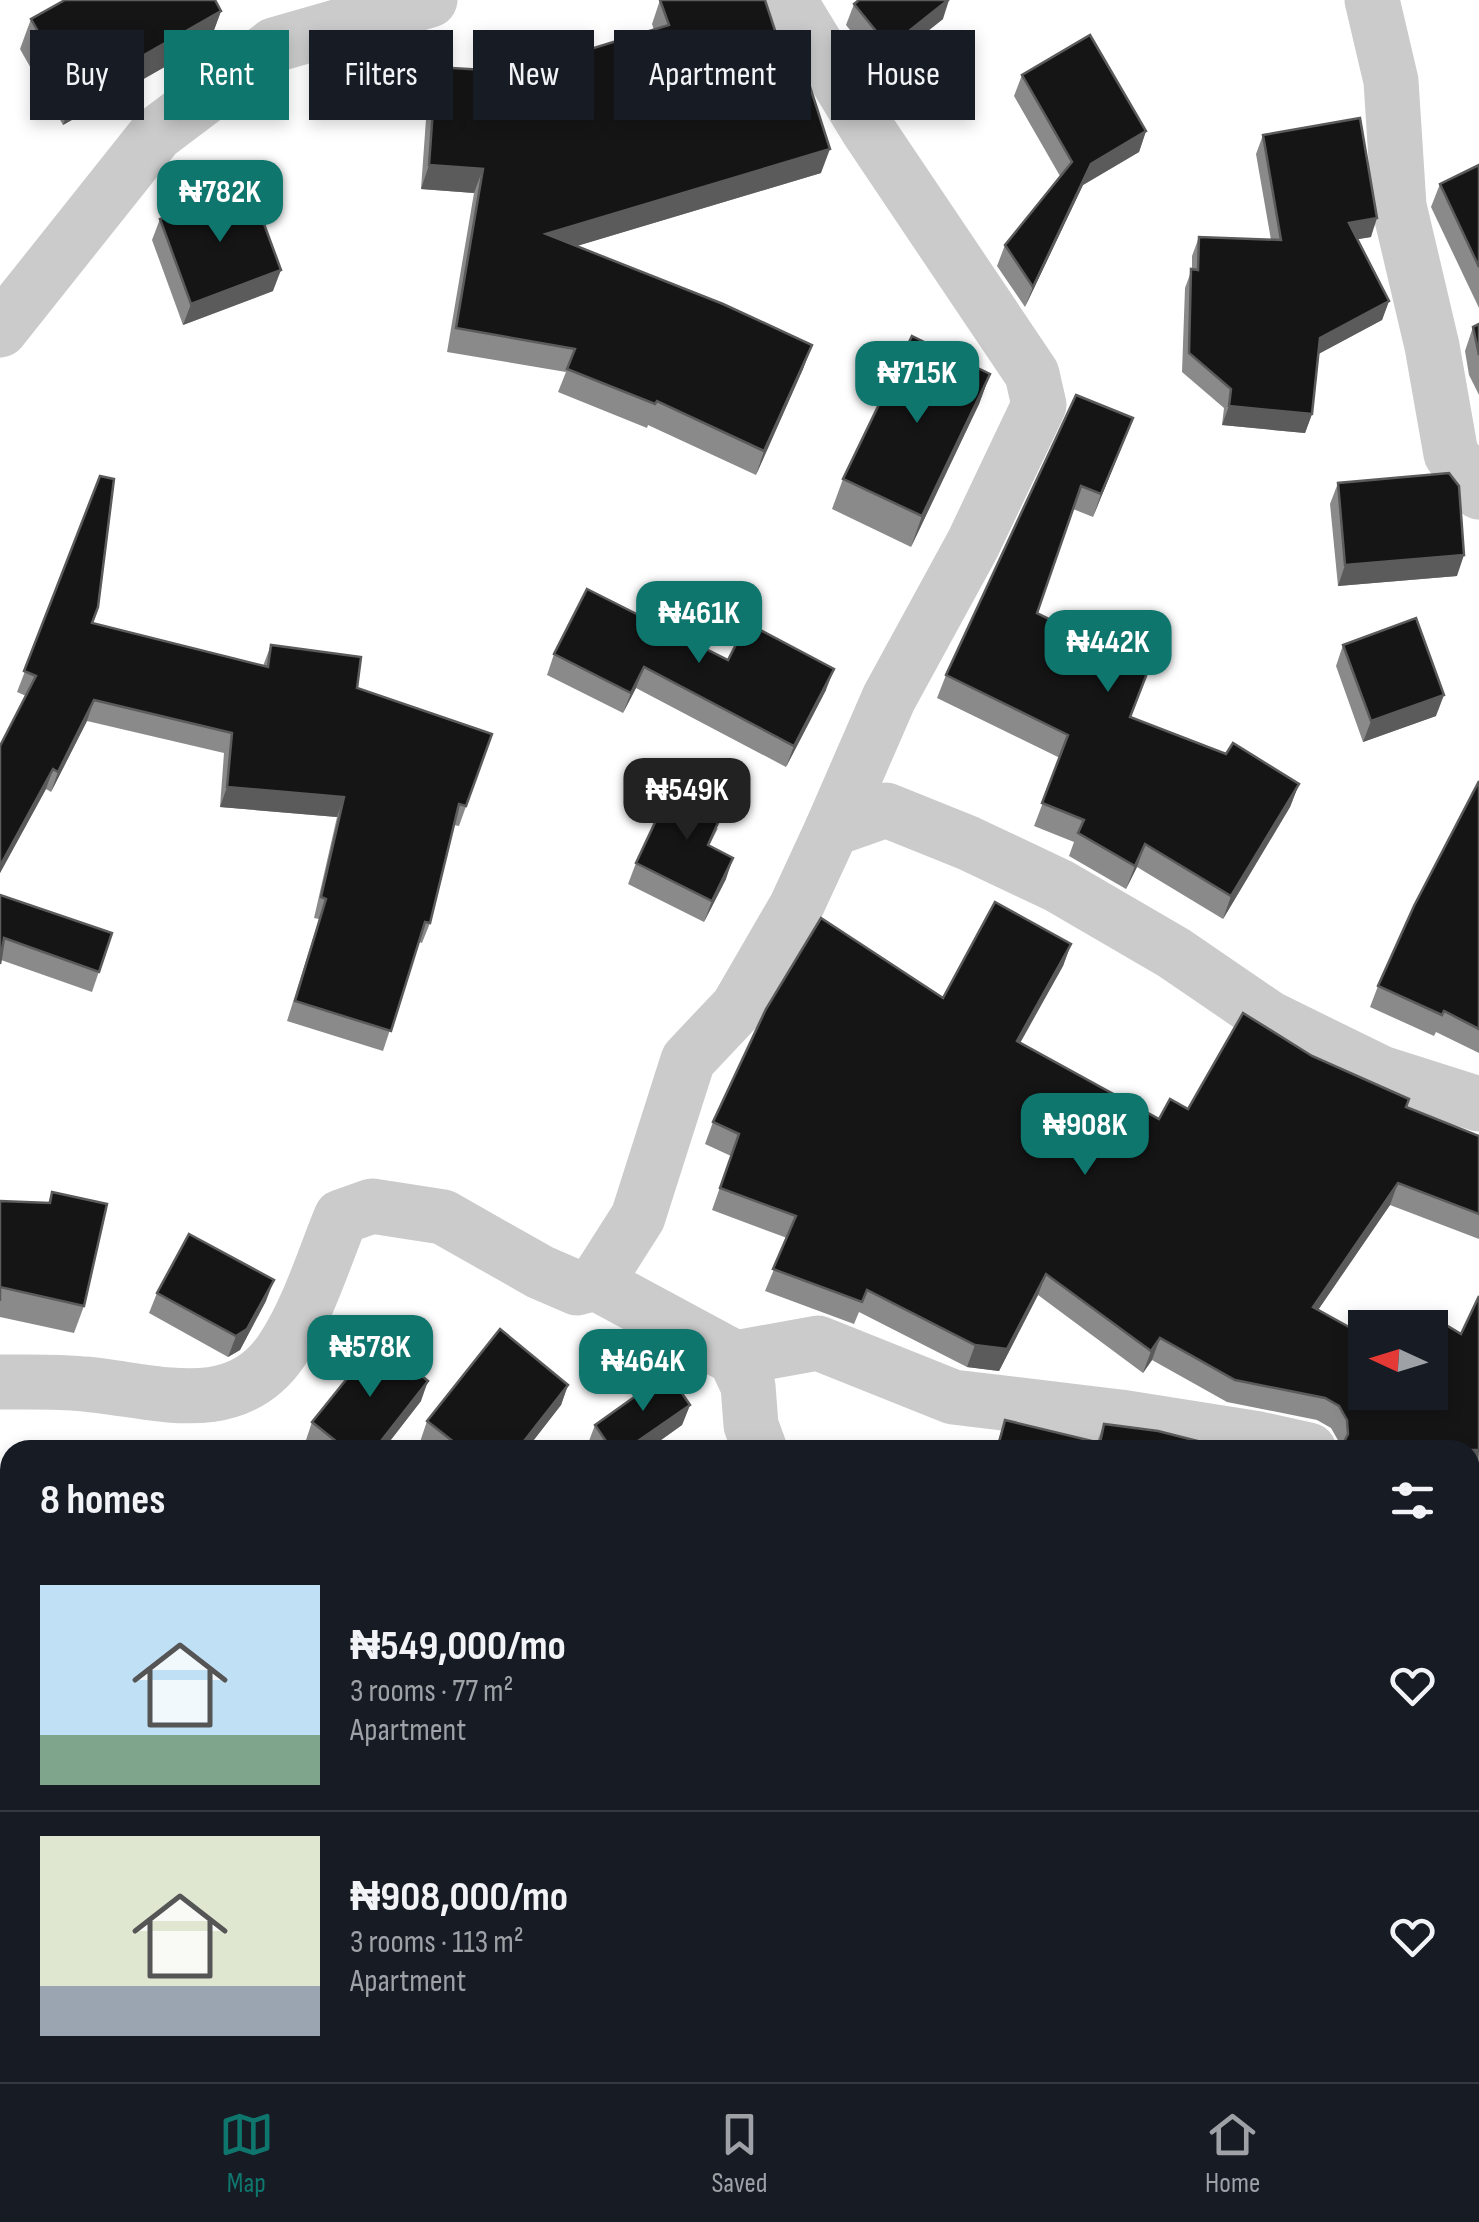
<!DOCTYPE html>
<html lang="en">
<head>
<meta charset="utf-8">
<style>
	body { margin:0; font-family:"Sofia Sans Condensed",sans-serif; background:#242831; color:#f1f3f6; height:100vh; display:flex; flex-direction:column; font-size:38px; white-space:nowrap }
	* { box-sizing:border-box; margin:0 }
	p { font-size:32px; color:#9ea1a6 }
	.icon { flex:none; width:55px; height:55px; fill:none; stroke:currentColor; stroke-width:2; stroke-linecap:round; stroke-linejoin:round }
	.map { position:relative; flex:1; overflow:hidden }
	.drawer { position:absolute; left:0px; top:1440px; width:1480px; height:642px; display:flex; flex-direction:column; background:#171b24; border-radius:30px 30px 0 0; box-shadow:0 5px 15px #0003 }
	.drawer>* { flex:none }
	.banner { position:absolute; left:30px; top:30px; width:1420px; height:90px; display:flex; gap:20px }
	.needle { width:65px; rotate:274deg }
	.tools { position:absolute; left:1348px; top:1310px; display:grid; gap:20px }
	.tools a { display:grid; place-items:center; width:100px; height:100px; border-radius:0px; background:#171b24; box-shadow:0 5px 15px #0003; font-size:50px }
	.price { position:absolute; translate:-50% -85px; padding:0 22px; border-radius:20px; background:#0f766e; color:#fff; font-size:32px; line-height:65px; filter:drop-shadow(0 2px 5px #0008) }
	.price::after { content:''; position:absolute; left:50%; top:60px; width:30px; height:22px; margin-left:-15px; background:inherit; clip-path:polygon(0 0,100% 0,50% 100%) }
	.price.selected { background:#222; color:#fff }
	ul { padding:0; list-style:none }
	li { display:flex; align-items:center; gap:30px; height:250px; padding:0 40px }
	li+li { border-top:2px solid #363941 }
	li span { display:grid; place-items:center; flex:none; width:280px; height:200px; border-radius:0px; color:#555 }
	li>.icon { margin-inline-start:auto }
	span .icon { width:120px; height:120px; fill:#fffc; stroke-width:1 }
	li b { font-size:42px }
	h2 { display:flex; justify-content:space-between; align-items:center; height:120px; padding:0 40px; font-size:42px }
	.tag { padding:0 35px; border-radius:0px; background:#171b24; box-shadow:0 5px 15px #0003; font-size:35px; line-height:90px }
	.tag.selected { background:#0f766e; color:#fff }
	.menu { display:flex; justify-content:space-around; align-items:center; height:140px; border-top:2px solid #363941; background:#171b24; font-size:28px; color:#9ea1a6 }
	.menu a { display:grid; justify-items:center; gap:5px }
	.menu .selected { color:#0f766e }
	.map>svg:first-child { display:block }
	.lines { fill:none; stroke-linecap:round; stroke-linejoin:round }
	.street { stroke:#cbcbcb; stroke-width:55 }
	.wall { fill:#8a8a8a }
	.shaded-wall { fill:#5b5b5b }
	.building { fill:#151515; stroke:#5b5b5b; stroke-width:2.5 }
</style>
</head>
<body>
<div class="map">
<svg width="1479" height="2082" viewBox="0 0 1479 2082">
	<rect width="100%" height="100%" fill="#fff"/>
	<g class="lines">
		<!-- street -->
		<g class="street">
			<polyline points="789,0 868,130 1032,374 1039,405 973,544 889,698 832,829"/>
			<polyline points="1372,0 1391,81 1399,206 1432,346 1451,454 1479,492"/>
			<polyline points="0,330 156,134 274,45 430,0"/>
			<polyline points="596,1283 638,1217 688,1060 738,1007 796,907 832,829 886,810 968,843 1059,886 1174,953 1269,1018 1381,1073 1479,1104"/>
			<polyline points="735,1358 818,1343 953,1397 1120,1417 1259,1439 1309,1450"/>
			<path d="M 0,1382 C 28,1382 57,1381 84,1384 C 154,1390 234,1421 282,1350 C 308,1311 323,1261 341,1217 L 372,1206 L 443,1217 L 540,1272 L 577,1288 L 596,1283 L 735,1358 L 748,1386 L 751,1425 L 760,1450"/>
			<polyline points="1470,1502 1479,1506"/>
		</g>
	</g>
	<!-- wall -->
	<g class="wall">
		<polygon points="660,0 821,173 576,246 812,345 803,369 756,475 648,425 647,428 558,392 566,372 447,352 474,193 421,189 428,91 436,67 567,75 574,54 654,30 652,24"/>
		<polygon points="854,4 943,19 881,68 846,25"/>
		<polygon points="221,11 210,41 63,125 20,49 31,19"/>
		<polygon points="1022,75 1146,131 1139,152 1083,185 1025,307 997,266 1005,245 1060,176 1014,96"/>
		<polygon points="1263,135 1371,237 1357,239 1389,301 1382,320 1318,354 1312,414 1305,433 1222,425 1224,408 1182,372 1185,288 1192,269 1192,256 1199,237 1271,240 1256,154"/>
		<polygon points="1479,165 1479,308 1431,207 1440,184"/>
		<polygon points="160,219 273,291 183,325 152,240"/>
		<polygon points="1479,324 1479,395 1469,375 1465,351 1473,327"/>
		<polygon points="990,374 979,404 911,547 832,509 843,479"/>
		<polygon points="1076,395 1133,418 1093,517 1073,509 1037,613 1131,717 1299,784 1290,807 1223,919 1137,867 1126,889 1069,856 1074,842 1034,826 1060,758 937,698 946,675"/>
		<polygon points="100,476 92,624 263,666 271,645 357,688 492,734 459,826 454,825 430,923 422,943 419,942 383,1051 287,1021 319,919 314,918 337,817 220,807 224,753 87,721 51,792 46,789 0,873 0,746 26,696 17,692"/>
		<polygon points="1338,483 1457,576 1338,586 1330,504"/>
		<polygon points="1343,645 1436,716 1363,742 1336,666"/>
		<polygon points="554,654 728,660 826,690 786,767 636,688 623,713 547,675"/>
		<polygon points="1479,781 1479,1053 1436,1032 1434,1036 1370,1007 1378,986"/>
		<polygon points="718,828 709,846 726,879 704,922 628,884 636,863"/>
		<polygon points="0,895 112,933 92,992 1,960"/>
		<polygon points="1071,944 1063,966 1020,1042 1159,1119 1188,1109 1312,1056 1406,1108 1479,1136 1479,1239 1390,1205 1318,1310 1478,1473 1339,1449 1339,1442 1331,1428 1317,1420 1227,1402 1152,1360 1143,1373 1038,1295 999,1371 967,1367 859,1312 854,1324 765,1291 787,1238 712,1210 731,1156 705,1144 713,1122 943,998"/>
		<polygon points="52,1192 84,1306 74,1333 0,1317 0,1201 48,1203"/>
		<polygon points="157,1293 266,1301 240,1350 228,1357 149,1313"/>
		<polygon points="568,1385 561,1405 526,1450 430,1450 420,1442 427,1421"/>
		<polygon points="421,1401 383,1450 314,1450 305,1443 312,1422"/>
		<polygon points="690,1405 682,1425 647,1450 590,1450 587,1446 595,1425"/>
		<polygon points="1005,1420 1097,1442 1104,1424 1233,1450 995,1450"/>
		<polygon points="10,1866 10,1959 0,1960 0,1870 1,1867"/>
		<polygon points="243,2072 317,2072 304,2082 250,2082"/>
		<polygon points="528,2072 627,2072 631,2082 525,2082"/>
		<polygon points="840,2072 931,2072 933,2082 842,2082"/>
		<polygon points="1042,2072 1200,2072 1200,2082 1040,2082"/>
	</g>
	<!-- shaded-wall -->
	<g class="shaded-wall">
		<polygon points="948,0 949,0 943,19 881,68 889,47"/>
		<polygon points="221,11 210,41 63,125 74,95"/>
		<polygon points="1146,131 1139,152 1083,185 1025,307 1033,287 1091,164"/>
		<polygon points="830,149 821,173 537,258 546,234"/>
		<polygon points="429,165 483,169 474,193 421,189"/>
		<polygon points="1377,218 1371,237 1342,242 1349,223"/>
		<polygon points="281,270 273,291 183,325 191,304"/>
		<polygon points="1389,301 1382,320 1313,357 1320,338"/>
		<polygon points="812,345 803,369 756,475 764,451"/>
		<polygon points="990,374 979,404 911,547 922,516"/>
		<polygon points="1229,406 1312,414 1305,433 1222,425"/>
		<polygon points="1133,418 1124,441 1093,517 1101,494"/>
		<polygon points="1464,555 1457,576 1338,586 1345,565"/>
		<polygon points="644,667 636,688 623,713 631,693"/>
		<polygon points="834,669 826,690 786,767 794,746"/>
		<polygon points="1444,695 1436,716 1363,742 1371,721"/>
		<polygon points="94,700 87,721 51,792 58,772"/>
		<polygon points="53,769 46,789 0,873 0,866"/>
		<polygon points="1299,784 1290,807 1223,919 1231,896"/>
		<polygon points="227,787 344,797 337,817 220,807"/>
		<polygon points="1145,844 1137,867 1126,889 1135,866"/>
		<polygon points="733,858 726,879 704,922 712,901"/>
		<polygon points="1071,944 1063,966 1009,1063 1017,1041"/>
		<polygon points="1398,1183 1390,1205 1305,1329 1313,1307"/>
		<polygon points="1046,1274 1038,1295 999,1371 967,1367 975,1345"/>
		<polygon points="274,1280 266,1301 240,1350 228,1357 236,1336"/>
		<polygon points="1160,1338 1152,1360 1143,1373 1151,1351"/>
		<polygon points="428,1381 421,1401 383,1450 374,1450"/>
		<polygon points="568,1385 561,1405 526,1450 517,1450"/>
		<polygon points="690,1405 682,1425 647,1450 625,1450"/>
		<polygon points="1474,1449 1479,1450 1478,1473 1470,1472 1470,1451"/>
		<polygon points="7,1939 10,1939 10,1959 0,1960"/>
		<polygon points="297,2072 317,2072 304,2082 284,2082"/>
	</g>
	<!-- building -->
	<g class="building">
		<polygon points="65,0 215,0 221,11 74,95 31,19"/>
		<polygon points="660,0 765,0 789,73 804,68 830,149 546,234 723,304 812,345 764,451 657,401 655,404 567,369 575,349 456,328 483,169 429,165 436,67 581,76 574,54 669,25"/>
		<polygon points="859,0 948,0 889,47 854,4"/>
		<polygon points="1090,35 1146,131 1091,164 1033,287 1005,245 1072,162 1022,75"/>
		<polygon points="1360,118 1377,218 1349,223 1389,301 1320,338 1312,414 1229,406 1231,389 1189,353 1191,269 1198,270 1199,237 1281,240 1263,135"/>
		<polygon points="1479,165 1479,267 1440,184"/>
		<polygon points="250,186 281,270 191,304 160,219"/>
		<polygon points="1479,324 1479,355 1473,327"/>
		<polygon points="912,336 990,374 922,516 843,479"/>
		<polygon points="1076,395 1133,418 1101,494 1081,486 1037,613 1149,668 1130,717 1226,754 1233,743 1299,784 1231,896 1145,844 1135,866 1078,833 1084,820 1042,803 1068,735 946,675"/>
		<polygon points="1449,473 1459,486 1464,555 1345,565 1338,483"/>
		<polygon points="100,476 114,479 98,607 92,623 268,667 271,645 361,657 357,688 492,734 466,806 459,804 430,923 425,922 391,1031 295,1001 326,899 321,897 344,797 227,787 232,733 94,700 58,772 53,769 0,866 0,746 36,676 24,671"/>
		<polygon points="587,589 728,660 747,623 834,669 794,746 644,667 631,693 554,654"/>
		<polygon points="1416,618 1444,695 1371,721 1343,645"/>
		<polygon points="1479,781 1479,1029 1444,1011 1442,1015 1378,986 1414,906"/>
		<polygon points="674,782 725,807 708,845 733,858 712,901 636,863"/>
		<polygon points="0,895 112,933 99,972 4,938 0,964"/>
		<polygon points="995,902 1071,944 1017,1041 1159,1119 1170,1099 1188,1109 1243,1013 1312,1056 1409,1099 1406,1107 1479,1136 1479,1214 1398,1183 1313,1307 1365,1336 1365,1392 1430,1392 1430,1340 1441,1322 1461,1334 1479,1296 1479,1450 1338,1450 1341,1448 1348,1434 1347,1420 1339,1406 1325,1398 1235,1380 1160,1338 1151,1351 1046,1274 1007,1349 975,1345 867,1290 862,1302 773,1269 796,1216 720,1188 739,1134 713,1122 766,1009 821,918 943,998"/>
		<polygon points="52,1192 107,1204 84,1306 0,1287 0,1301 0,1201 50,1203"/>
		<polygon points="189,1234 274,1280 247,1329 236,1336 157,1293"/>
		<polygon points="500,1329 568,1385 517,1450 464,1450 427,1421"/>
		<polygon points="378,1340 428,1381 374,1450 347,1450 312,1422"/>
		<polygon points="668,1373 690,1405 625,1450 612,1450 595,1425"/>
		<polygon points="1005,1420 1100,1443 1104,1424 1158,1431 1233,1450 997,1450"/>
		<polygon points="1470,1510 1476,1513 1470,1536"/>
		<polygon points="1471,1742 1479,1746 1479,2053 1468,2082 1416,2082 1419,2072 1470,2072"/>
		<polygon points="10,1866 10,1939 7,1939 1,1867"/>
		<polygon points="7,2034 10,2040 10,2072 139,2072 143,2082 0,2082 0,2037"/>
		<polygon points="263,2072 297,2072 284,2082 270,2082"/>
		<polygon points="535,2072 627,2072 631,2082 538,2082"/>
		<polygon points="851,2072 931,2072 933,2082 853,2082"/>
		<polygon points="1047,2072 1200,2072 1200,2082 1046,2082"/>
	</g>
</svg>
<div class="tools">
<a><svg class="needle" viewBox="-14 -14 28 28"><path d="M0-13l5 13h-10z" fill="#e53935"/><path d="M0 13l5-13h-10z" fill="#9ea1a6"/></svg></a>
</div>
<b class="price" style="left:220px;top:245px">₦782K</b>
<b class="price" style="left:917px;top:426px">₦715K</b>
<b class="price" style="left:699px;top:666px">₦461K</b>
<b class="price" style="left:1108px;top:695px">₦442K</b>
<b class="price selected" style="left:687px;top:843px">₦549K</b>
<b class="price" style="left:1085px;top:1178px">₦908K</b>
<b class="price" style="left:370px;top:1400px">₦578K</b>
<b class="price" style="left:643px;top:1414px">₦464K</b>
<div class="banner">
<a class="tag">Buy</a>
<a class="tag selected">Rent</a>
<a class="tag">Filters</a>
<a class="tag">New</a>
<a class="tag">Apartment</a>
<a class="tag">House</a>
</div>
<section class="drawer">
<h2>8 homes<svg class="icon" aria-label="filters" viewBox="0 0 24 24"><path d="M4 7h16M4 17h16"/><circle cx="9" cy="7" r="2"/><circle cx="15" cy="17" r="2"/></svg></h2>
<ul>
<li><span style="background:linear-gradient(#bfe0f5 75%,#7fa58c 0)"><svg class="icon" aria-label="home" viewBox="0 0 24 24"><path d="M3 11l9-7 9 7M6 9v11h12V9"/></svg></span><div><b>₦549,000/mo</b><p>3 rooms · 77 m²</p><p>Apartment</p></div><svg class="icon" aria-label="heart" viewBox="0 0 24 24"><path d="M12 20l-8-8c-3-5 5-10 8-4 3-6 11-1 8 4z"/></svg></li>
<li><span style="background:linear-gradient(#dfe7d0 75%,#9aa5b1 0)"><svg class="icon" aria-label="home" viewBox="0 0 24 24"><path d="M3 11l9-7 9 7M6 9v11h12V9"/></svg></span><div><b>₦908,000/mo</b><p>3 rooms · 113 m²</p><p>Apartment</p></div><svg class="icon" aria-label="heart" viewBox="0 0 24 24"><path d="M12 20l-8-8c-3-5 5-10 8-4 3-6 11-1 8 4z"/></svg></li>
</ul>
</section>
</div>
<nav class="menu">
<a class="selected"><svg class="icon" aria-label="map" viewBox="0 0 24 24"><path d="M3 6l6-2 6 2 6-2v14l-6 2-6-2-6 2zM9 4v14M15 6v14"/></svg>Map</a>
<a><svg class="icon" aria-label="saved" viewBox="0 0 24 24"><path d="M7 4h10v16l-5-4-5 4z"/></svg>Saved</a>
<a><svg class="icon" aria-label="home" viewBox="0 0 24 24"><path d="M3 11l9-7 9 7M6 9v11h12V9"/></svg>Home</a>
</nav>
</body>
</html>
